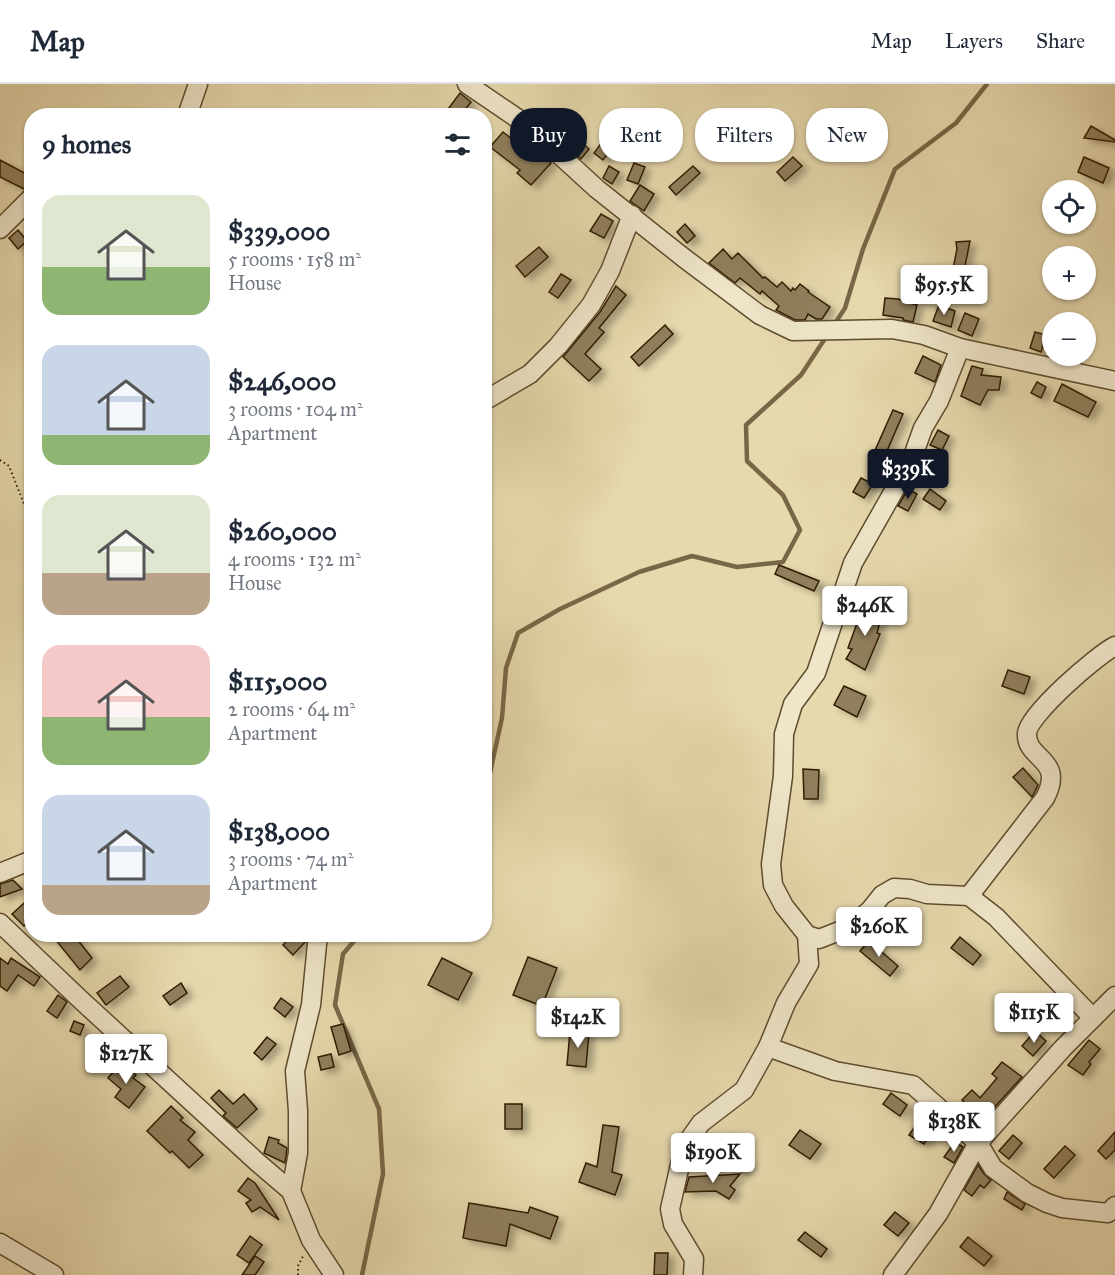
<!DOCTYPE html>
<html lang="en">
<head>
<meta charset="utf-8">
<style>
	body { margin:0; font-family:"IM FELL Great Primer",serif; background:#f6f6f7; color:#1f2937; height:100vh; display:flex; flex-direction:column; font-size:22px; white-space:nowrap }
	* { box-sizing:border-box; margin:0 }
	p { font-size:20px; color:#747a83 }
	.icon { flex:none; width:33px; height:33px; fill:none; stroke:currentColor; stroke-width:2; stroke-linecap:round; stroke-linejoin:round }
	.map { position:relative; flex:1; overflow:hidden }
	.drawer { position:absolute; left:24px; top:24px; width:468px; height:834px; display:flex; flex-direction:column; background:#fff; border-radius:24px; box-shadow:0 2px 4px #0004 }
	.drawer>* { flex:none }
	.banner { position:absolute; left:510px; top:24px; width:514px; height:54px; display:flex; gap:12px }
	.controls { position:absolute; left:1042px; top:96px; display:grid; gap:12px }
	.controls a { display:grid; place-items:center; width:54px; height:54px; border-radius:50%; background:#fff; box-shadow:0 2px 4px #0004; font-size:30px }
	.price { position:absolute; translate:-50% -51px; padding:0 14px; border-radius:6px; background:#fff; color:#222; font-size:20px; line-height:39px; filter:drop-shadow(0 2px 3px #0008) }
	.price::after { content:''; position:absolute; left:50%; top:36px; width:18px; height:14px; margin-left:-9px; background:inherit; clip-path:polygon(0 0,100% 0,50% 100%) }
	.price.selected { background:#111827; color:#fff }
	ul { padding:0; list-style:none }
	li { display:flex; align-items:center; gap:18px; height:150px; padding:0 18px }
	li span { display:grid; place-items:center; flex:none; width:168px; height:120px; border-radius:18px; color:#555 }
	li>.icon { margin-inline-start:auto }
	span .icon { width:72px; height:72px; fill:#fffc; stroke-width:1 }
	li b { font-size:26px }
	h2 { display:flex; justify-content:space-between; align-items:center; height:72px; padding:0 18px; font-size:26px }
	.chip { padding:0 21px; border-radius:24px; background:#fff; box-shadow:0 2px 4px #0004; font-size:21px; line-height:54px }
	.chip.selected { background:#111827; color:#fff }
	header { display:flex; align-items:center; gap:36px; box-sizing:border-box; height:84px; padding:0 30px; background:#fff; border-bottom:2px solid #e0e1e3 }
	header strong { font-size:28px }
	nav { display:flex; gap:33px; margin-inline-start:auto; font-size:21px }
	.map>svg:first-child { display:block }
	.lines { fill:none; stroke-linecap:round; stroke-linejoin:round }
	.stream { stroke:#786746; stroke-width:4.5 }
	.building { fill:#8f7f5b; stroke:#301d03; stroke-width:1.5; filter:url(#shadow) }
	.minor-casing { stroke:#5e4c2e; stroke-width:21 }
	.path { stroke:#301d03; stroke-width:2; stroke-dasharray:1.5 3; stroke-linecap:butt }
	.minor { stroke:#efe6ca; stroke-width:18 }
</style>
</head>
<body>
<header>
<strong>Map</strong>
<nav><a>Map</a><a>Layers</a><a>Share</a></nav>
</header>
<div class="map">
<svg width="1115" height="1191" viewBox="0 0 1115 1191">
	<defs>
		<filter id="shadow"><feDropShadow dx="6" dy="4" stdDeviation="3" flood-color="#0004"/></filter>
	</defs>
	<rect width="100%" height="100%" fill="#e6d9ad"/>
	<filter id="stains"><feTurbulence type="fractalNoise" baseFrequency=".00333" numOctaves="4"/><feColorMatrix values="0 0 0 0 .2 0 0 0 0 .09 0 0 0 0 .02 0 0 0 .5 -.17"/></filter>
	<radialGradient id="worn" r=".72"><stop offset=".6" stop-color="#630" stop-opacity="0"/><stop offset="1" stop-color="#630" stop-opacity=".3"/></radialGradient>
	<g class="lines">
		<!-- stream -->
		<g class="stream">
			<polyline points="834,241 845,224 863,165 895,85 956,39 987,0"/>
			<polyline points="484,700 489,693 502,634 506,584 518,549 560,525 639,488 692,472 737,483 783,478 800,446 783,411 747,377 746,341 801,291 828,250"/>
			<polyline points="360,850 343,870 335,921 379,1025 383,1090 362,1191"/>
		</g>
	</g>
	<!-- building -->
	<g class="building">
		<polygon points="460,9 471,18 460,32 457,32 448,25"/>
		<polygon points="619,27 632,38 621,50 608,40"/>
		<polygon points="779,36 787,49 760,67 752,54"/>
		<polygon points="1091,42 1115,56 1115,58 1084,54"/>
		<polygon points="611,46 620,53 603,76 594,69"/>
		<polygon points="503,48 512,55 517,49 551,79 531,101 517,89 520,86 490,63"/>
		<polygon points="580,57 589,65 581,75 572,67"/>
		<polygon points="793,73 802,82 785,97 777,88"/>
		<polygon points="1084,73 1109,84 1103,99 1078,88"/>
		<polygon points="0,76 32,93 26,104 24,105 0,93"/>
		<polygon points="634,79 645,83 638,100 627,96"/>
		<polygon points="609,82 619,88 612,100 603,94"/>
		<polygon points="693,82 700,89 676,111 669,103"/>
		<polygon points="640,101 654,110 644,127 630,117"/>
		<polygon points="601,130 613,137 604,154 590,147"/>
		<polygon points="685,140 695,152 687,159 677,148"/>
		<polygon points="18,146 27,157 18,165 9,154"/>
		<polygon points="970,157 962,197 951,195 957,165 956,158"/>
		<polygon points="539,163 548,173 525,193 516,182"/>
		<polygon points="723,165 732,175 738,169 763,194 765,193 777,203 782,198 791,207 793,204 795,206 800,200 809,207 808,208 830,223 822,235 816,235 808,230 805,236 795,236 776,226 779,222 762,207 760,210 740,194 735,199 709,179"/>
		<polygon points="561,190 571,196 558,214 549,208"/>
		<polygon points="616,202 626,211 599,244 604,248 585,270 601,285 589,297 563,273 600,228"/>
		<polygon points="885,214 898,215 917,221 913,238 903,236 903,234 883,231"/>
		<polygon points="939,221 955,227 951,243 933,237"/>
		<polygon points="965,229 979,235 972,252 958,246"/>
		<polygon points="665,241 673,250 639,282 631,273"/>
		<polygon points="1035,248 1046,251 1041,268 1030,264"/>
		<polygon points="923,272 941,281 935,298 915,289"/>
		<polygon points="972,282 983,285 981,291 1001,293 999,306 988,306 980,321 961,312"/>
		<polygon points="1037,298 1046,303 1041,314 1031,309"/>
		<polygon points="1062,300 1096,318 1088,333 1054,317"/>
		<polygon points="893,326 903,330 887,367 891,369 885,380 872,373"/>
		<polygon points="938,346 949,352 942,366 930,361"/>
		<polygon points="861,394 873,400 864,414 853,408"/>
		<polygon points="908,405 917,410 908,427 898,422"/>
		<polygon points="930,405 946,417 940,426 923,415"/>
		<polygon points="779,481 819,497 814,507 775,490"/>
		<polygon points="864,520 882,529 878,538 880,538 877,549 880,550 865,586 846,575 852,565 848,564"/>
		<polygon points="1008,586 1030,593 1024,610 1002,602"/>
		<polygon points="844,602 866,612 857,633 834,621"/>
		<polygon points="1023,684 1038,701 1032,713 1013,693"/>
		<polygon points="803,685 819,686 818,715 804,715"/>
		<polygon points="13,796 22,805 0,813 0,800"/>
		<polygon points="32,812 32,835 24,842 12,830"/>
		<polygon points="51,850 73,850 92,874 80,886"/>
		<polygon points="293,850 307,850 306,857 293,871 283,861"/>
		<polygon points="960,853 981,871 973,881 951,864"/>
		<polygon points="869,857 898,882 890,892 860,867"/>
		<polygon points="528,873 557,884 542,922 513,911"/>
		<polygon points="0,874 8,880 11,874 40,893 34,902 18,891 7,907 0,902"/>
		<polygon points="442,874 472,889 458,916 428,901"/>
		<polygon points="120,892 129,903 106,921 97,909"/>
		<polygon points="181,899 187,909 170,921 163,912"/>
		<polygon points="58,911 67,918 57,934 47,927"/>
		<polygon points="1048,912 1064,926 1052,939 1036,926"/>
		<polygon points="281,914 293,923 285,933 274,924"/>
		<polygon points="74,937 84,941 80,951 70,947"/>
		<polygon points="343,940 351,967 339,971 331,943"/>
		<polygon points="570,947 589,948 586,983 567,981"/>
		<polygon points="1035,947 1046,957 1033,972 1022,962"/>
		<polygon points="267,953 276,960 262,976 254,969"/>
		<polygon points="1089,956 1100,965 1089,978 1091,980 1083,991 1068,981"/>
		<polygon points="331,970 334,983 321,986 318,973"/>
		<polygon points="1002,978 1022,993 982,1037 962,1016 972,1006 980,1014 997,994 992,990"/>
		<polygon points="121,979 136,991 133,994 145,1003 129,1024 115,1013 121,1005 108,994"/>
		<polygon points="219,1006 233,1020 244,1010 257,1025 237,1044 223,1032 226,1029 211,1014"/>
		<polygon points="891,1009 907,1021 900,1032 883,1020"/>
		<rect x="505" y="1020" width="17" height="25"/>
		<polygon points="171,1022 183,1034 180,1036 195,1048 188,1056 203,1071 189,1084 172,1067 170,1069 147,1047"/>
		<polygon points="603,1041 619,1043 612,1088 622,1091 615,1111 579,1098 586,1079 597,1083"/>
		<polygon points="916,1041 930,1051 924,1060 909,1051"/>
		<polygon points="800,1046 821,1060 810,1075 789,1061"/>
		<polygon points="1115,1048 1115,1066 1106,1075 1098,1067"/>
		<polygon points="1013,1051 1022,1059 1009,1075 999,1067"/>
		<polygon points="269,1053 279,1056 278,1059 287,1064 285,1079 264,1069"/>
		<polygon points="724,1056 750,1078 742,1088 715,1066"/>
		<polygon points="955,1058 963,1063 954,1079 944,1073"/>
		<polygon points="1065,1062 1075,1071 1054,1094 1044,1085"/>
		<polygon points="978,1081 984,1090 991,1096 984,1104 980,1101 972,1112 964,1106"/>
		<polygon points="740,1090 730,1102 735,1106 729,1115 716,1107 685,1108 689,1093"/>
		<polygon points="248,1094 255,1099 279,1136 260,1123 252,1128 246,1119 251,1116 238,1107"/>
		<polygon points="1007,1108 1025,1120 1022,1126 1004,1115"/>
		<polygon points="469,1119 528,1129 530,1123 558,1133 550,1155 510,1140 506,1162 463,1154"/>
		<polygon points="895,1128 909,1139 898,1152 884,1141"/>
		<polygon points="805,1148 827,1165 821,1173 798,1156"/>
		<polygon points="250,1152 262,1161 249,1179 237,1171"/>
		<polygon points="968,1153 992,1172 984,1182 960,1163"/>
		<polygon points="655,1169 668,1169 667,1191 654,1191"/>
		<polygon points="255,1172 264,1178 255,1191 242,1191"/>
	</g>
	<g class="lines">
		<!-- minor casing -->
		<g class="minor-casing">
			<g id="minor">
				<polyline points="467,0 527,41 597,105 684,174 760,231 793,247 892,245 924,251 960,264 1115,297"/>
				<polyline points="187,32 198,0"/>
				<polyline points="0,145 32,113"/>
				<polyline points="960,264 939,317 923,344 912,375 853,479 816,589 793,620 784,650 783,692 771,780 773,801 784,822 807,851 819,855 852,842 870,826 882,811 894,804 910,805 927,810 969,812 996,833 1093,934"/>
				<polyline points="484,317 530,290 558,262 591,221 610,187 632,131"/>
				<polyline points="0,789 32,776"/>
				<path d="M 969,812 L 1045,714 C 1066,674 1025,676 1027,649 C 1029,630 1097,571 1115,562"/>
				<polyline points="0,839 82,917 257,1078 291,1107 311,1156 334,1191"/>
				<polyline points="768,963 835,987 913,1001 978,1059 993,1084 1027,1109 1047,1119 1062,1124 1108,1129 1115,1122"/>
				<polyline points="291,1107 298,1069 298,1027 295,987 311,921 318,850"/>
				<polyline points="0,1159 54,1191"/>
				<polyline points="693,1191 694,1175 673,1140 670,1125 684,1063 701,1039 744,1006 768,963 786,919 809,880 807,851"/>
				<polyline points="893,1191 938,1130 978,1059 1063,964 1115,912"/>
			</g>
		</g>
		<!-- path -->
		<g class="path">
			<polyline points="27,141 32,146"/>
			<polyline points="0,376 9,382 32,440"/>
			<polyline points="298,1191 298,1182 303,1172"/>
		</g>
		<!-- minor -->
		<use href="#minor" class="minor"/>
	</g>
	<rect width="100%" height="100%" filter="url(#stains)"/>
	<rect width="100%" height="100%" fill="url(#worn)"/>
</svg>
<div class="controls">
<a><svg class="icon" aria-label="locate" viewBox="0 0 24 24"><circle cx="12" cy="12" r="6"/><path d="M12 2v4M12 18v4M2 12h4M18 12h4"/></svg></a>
<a>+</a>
<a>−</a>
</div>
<b class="price" style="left:944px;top:232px">$95.5K</b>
<b class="price selected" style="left:908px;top:416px">$339K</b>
<b class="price" style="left:865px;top:553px">$246K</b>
<b class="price" style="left:879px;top:874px">$260K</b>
<b class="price" style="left:1034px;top:960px">$115K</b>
<b class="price" style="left:578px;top:965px">$142K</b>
<b class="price" style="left:126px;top:1001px">$127K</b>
<b class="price" style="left:954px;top:1069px">$138K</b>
<b class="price" style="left:713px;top:1100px">$190K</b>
<div class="banner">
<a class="chip selected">Buy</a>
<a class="chip">Rent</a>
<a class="chip">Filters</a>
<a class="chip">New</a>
</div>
<section class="drawer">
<h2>9 homes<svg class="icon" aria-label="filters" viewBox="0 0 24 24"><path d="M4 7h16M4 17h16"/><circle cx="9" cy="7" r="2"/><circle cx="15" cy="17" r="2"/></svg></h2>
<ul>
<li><span style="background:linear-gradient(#dfe7d0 60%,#8fb573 0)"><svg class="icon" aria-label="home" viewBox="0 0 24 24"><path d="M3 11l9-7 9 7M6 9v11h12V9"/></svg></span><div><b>$339,000</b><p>5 rooms · 158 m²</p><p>House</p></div></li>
<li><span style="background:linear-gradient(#c9d6e8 75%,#8fb573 0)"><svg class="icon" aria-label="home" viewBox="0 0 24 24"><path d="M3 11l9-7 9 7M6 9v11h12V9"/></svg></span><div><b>$246,000</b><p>3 rooms · 104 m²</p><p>Apartment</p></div></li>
<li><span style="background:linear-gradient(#dfe7d0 65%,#b9a48a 0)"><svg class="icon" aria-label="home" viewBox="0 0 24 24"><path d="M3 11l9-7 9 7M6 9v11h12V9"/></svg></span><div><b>$260,000</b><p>4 rooms · 132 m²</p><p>House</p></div></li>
<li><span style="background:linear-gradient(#f6c9c9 60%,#8fb573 0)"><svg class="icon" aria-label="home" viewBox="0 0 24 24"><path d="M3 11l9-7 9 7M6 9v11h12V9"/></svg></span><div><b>$115,000</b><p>2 rooms · 64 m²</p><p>Apartment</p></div></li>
<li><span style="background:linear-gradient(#c9d6e8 75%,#b9a48a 0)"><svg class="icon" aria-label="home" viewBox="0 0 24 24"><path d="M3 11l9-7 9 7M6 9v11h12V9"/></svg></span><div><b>$138,000</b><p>3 rooms · 74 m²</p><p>Apartment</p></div></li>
</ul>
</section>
</div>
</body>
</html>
